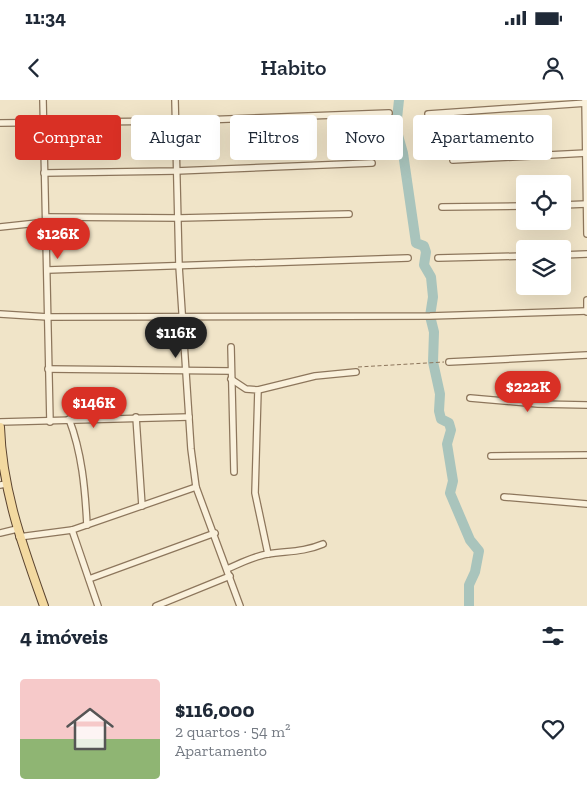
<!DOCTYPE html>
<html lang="pt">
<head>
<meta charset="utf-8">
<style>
	body { margin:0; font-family:"Zilla Slab",serif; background:#f6f6f7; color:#1f2937; height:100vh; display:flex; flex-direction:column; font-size:19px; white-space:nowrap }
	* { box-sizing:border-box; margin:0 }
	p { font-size:16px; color:#747a83 }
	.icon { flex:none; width:28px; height:28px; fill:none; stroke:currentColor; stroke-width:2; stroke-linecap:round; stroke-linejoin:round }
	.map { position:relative; height:506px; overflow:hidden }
	.sheet { display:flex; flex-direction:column; background:#fff; flex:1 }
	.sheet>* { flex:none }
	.top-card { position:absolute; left:15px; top:15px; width:558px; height:45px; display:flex; gap:10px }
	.controls { position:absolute; left:516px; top:75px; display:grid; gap:10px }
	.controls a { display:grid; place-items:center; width:55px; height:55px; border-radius:5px; background:#fff; box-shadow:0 5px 20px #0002; font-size:25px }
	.price { position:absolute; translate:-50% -42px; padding:0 11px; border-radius:18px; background:#d93025; color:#fff; font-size:16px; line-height:32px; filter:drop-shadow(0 1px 2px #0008) }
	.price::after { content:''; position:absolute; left:50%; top:30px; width:15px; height:11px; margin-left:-8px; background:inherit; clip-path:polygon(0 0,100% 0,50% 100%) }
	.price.active { background:#222; color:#fff }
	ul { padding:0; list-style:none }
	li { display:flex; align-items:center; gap:15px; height:125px; padding:0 20px }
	li span { display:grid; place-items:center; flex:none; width:140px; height:100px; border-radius:5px; color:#555 }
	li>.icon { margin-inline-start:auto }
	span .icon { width:60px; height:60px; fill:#fffc; stroke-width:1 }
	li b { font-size:21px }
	h2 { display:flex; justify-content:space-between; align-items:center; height:60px; padding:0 20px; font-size:21px }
	.pill { padding:0 18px; border-radius:5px; background:#fff; box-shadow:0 5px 20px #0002; font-size:18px; line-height:45px }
	.pill.active { background:#d93025; color:#fff }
	.status { display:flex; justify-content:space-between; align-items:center; height:35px; padding:0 25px; background:#fff; direction:ltr }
	.status svg { height:14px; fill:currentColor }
	header { display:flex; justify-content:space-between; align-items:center; height:65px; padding:0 20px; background:#fff; font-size:22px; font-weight:600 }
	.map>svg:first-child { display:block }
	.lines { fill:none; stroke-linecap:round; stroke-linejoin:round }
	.river { stroke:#a9c4bc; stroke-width:10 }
	.minor-casing { stroke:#8d765c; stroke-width:8 }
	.major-casing { stroke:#5b4430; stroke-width:10 }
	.path { stroke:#8d765c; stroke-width:1; stroke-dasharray:4 2.5; stroke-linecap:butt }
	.minor { stroke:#faf1dc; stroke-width:5.5 }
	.major { stroke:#f3d9a0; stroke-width:8 }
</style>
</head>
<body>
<div class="status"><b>11:34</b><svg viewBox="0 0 49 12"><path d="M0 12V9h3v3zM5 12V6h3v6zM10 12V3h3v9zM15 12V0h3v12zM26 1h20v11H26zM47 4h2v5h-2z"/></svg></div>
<header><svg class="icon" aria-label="back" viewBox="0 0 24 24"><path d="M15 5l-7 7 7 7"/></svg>Habito<svg class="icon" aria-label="person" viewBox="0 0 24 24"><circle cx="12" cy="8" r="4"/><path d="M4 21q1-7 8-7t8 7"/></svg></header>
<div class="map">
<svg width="587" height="506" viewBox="0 0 587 506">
	<rect width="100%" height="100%" fill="#f0e4c8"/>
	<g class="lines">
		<!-- river -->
		<polyline class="river" points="399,0 396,28 403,53 416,143 424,146 426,152 424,165 431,177 433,197 430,216 434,232 433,262 440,294 439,311 441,319 449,323 451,330 447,344 453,381 450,393 470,440 479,451 475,472 469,485 469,506"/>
		<!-- minor casing -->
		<g class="minor-casing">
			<g id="minor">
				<polyline points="43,0 50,322"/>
				<polyline points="175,0 179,166 191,349 196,387 240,506"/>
				<polyline points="585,0 587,134"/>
				<polyline points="428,14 587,3"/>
				<polyline points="0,23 175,21 389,13"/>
				<polyline points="453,60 587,53"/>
				<polyline points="44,73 176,71 372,63"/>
				<polyline points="562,105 587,104"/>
				<polyline points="442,107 525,106"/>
				<polyline points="47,117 179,118 349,114"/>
				<polyline points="0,127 47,122"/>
				<polyline points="562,155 587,154"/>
				<polyline points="438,158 525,156"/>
				<polyline points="48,170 408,158"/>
				<polyline points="587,200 587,212"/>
				<polyline points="0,214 48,217 430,216 587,211"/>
				<polyline points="231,247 234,372"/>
				<polyline points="449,262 587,255"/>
				<polyline points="48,269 230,271"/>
				<polyline points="231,279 246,289 258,290 255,393 268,454"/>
				<polyline points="258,290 315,276 356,272"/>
				<polyline points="470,298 538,304 587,305"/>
				<polyline points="136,317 142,406"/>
				<path d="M 69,319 C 82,353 85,388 87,425"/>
				<polyline points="0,322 189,317"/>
				<polyline points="491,356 587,355"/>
				<polyline points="0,385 6,384"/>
				<polyline points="504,397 587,404"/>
				<polyline points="72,430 98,506"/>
				<polyline points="0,433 17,429"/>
				<polyline points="19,437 72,430 196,387"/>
				<path d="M 227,469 C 241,463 254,456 268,454 C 288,451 304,452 323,444"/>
				<polyline points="89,479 215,433"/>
				<polyline points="156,506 230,476"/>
			</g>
		</g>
		<!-- major casing -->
		<g class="major-casing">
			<path id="major" d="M 0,327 C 2,390 23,447 44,506"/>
		</g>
		<!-- path -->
		<polyline class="path" points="358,267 444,262"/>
		<!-- minor -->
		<use href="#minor" class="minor"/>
		<!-- major -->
		<use href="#major" class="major"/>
	</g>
</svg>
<div class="controls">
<a><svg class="icon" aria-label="locate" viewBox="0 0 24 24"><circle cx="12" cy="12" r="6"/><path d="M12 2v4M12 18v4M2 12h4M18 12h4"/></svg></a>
<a><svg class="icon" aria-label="layers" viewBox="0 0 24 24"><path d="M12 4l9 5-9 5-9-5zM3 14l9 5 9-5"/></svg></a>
</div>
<b class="price" style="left:58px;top:160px">$126K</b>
<b class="price active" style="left:176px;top:259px">$116K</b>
<b class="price" style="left:528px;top:313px">$222K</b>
<b class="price" style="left:94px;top:329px">$146K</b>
<div class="top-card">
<a class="pill active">Comprar</a>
<a class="pill">Alugar</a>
<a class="pill">Filtros</a>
<a class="pill">Novo</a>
<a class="pill">Apartamento</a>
</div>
</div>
<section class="sheet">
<h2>4 imóveis<svg class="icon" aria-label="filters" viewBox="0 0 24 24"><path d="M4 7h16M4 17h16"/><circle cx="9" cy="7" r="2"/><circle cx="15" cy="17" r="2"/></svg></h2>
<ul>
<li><span style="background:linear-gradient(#f6c9c9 60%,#8fb573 0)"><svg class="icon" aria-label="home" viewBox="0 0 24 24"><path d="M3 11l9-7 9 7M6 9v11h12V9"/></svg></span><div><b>$116,000</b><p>2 quartos · 54 m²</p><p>Apartamento</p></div><svg class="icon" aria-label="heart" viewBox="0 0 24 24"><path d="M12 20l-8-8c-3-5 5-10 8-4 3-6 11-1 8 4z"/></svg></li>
</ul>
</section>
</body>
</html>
